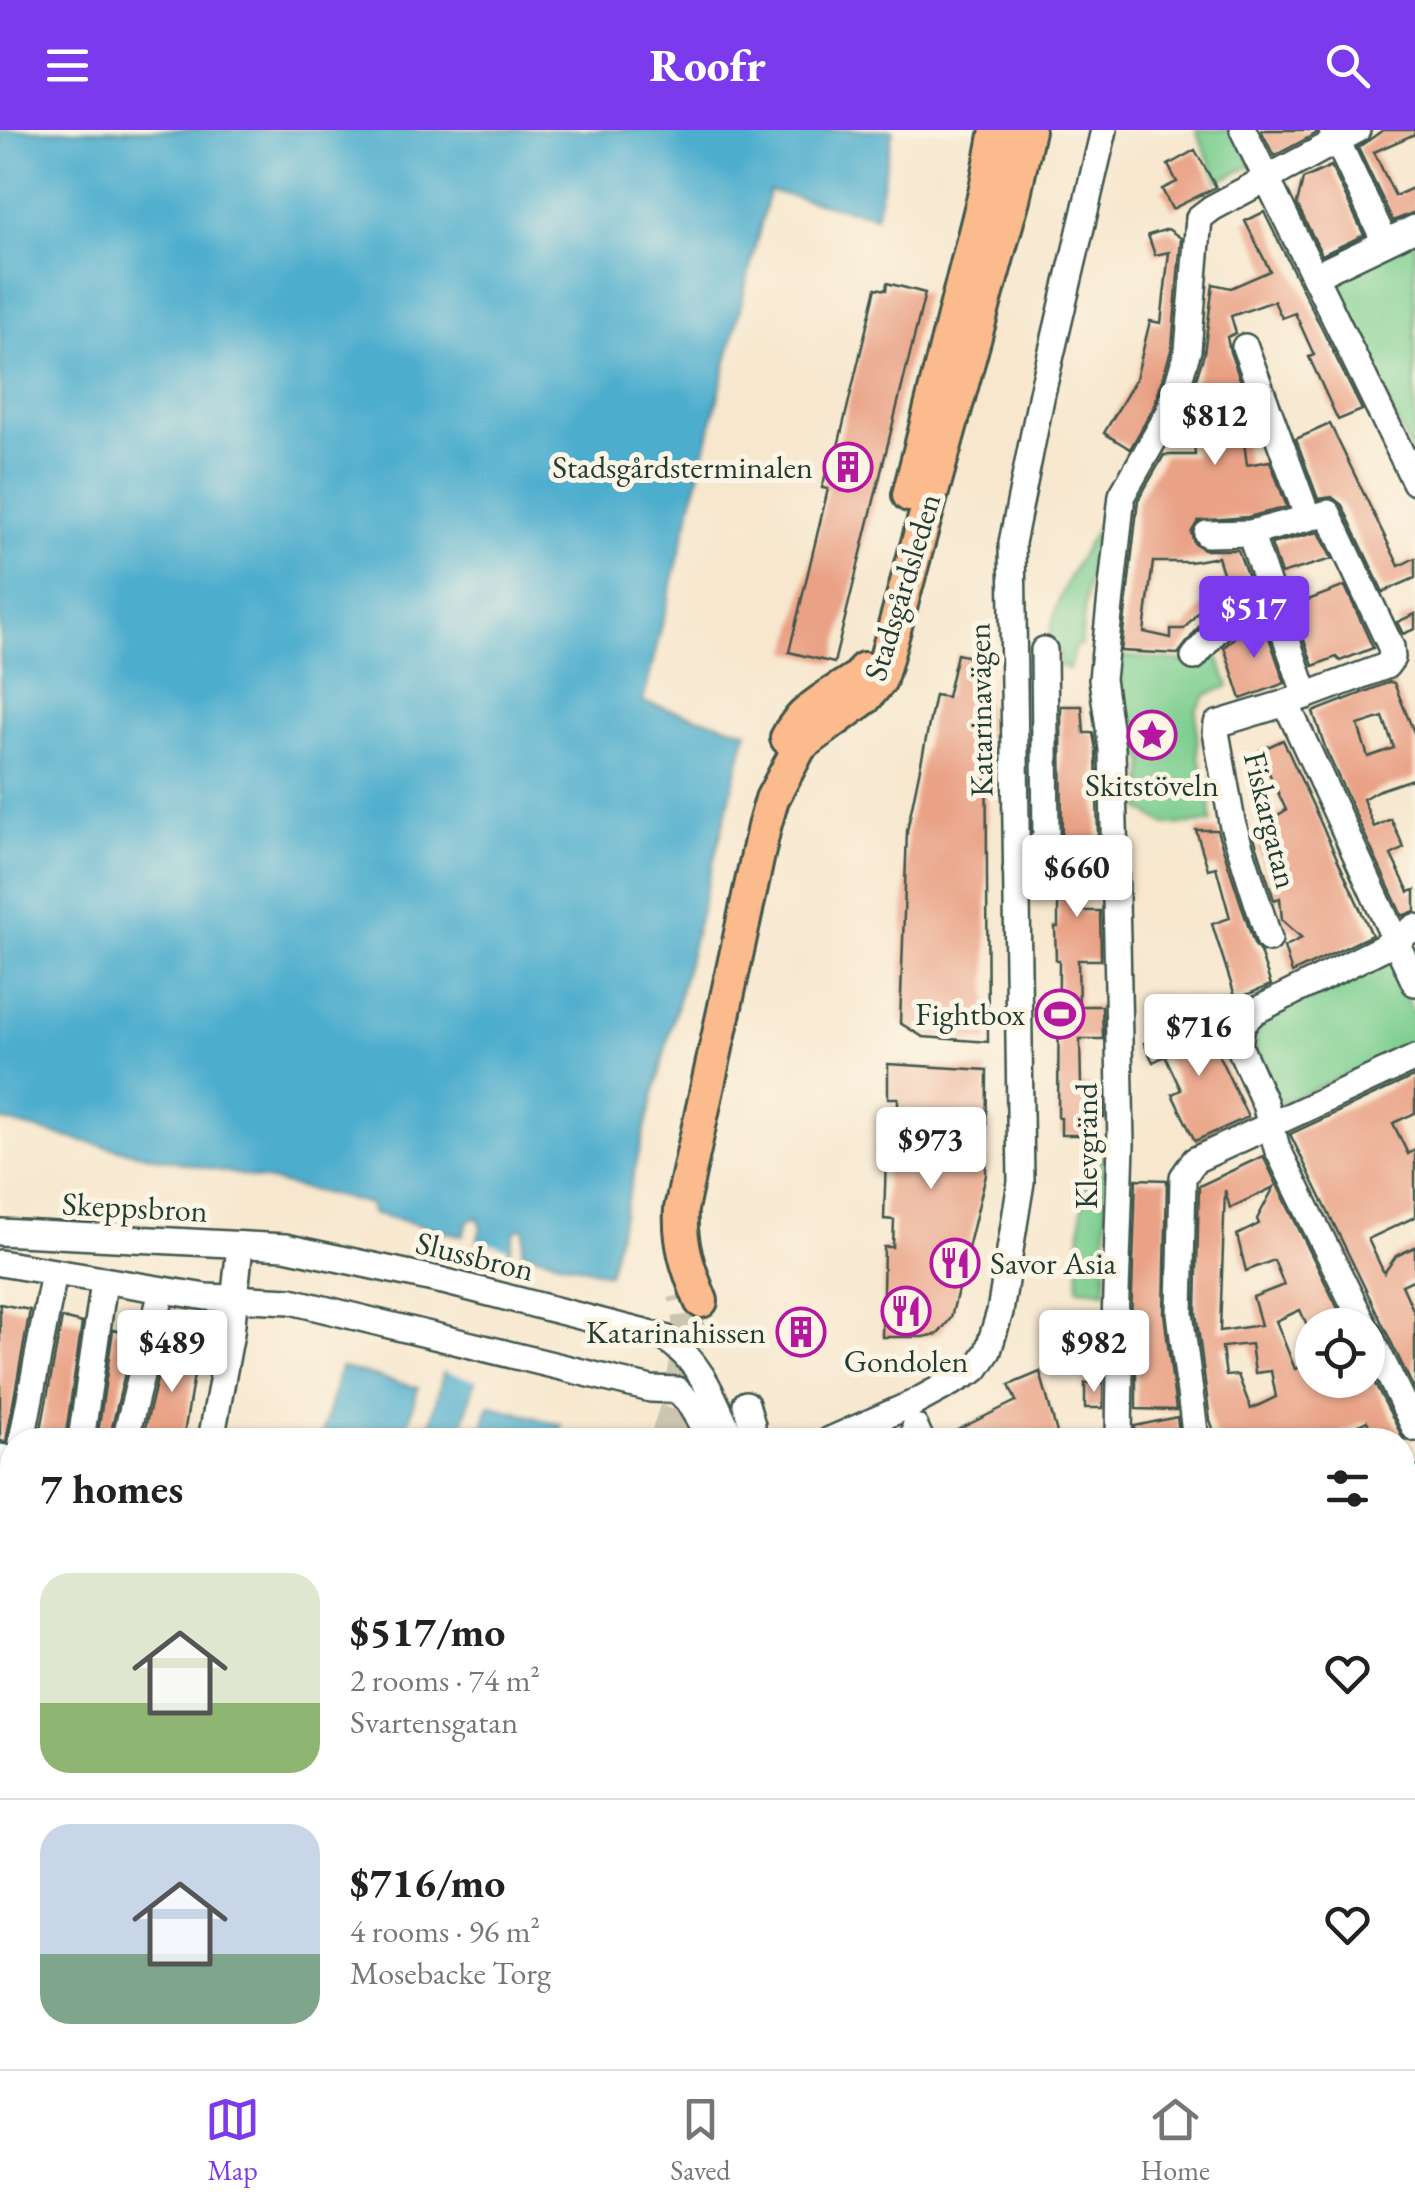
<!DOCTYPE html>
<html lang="en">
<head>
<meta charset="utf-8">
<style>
	body { margin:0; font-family:"EB Garamond",serif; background:#f2f2f2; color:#222; height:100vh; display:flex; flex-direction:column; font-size:38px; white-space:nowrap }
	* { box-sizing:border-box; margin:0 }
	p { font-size:32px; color:#767676 }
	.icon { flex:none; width:55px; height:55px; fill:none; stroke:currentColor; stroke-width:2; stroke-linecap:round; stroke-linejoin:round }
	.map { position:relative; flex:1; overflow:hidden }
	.panel { position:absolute; left:0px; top:1298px; width:1415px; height:642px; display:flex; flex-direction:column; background:#fff; border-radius:40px 40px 0 0; box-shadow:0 2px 8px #0004 }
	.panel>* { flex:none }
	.fabs { position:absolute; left:1295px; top:1178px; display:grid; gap:20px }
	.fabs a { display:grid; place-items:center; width:90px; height:90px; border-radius:50%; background:#fff; box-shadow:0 2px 8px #0004; font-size:50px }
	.price { position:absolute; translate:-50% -85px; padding:0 22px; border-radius:10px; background:#fff; color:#222; font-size:32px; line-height:65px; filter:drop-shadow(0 2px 5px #0008) }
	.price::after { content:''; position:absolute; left:50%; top:60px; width:30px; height:22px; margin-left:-15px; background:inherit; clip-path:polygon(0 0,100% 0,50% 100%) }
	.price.current { background:#7c3aed; color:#fff }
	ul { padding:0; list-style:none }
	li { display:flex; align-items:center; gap:30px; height:250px; padding:0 40px }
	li+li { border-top:2px solid #e0e0e0 }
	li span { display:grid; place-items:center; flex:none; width:280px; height:200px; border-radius:30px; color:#555 }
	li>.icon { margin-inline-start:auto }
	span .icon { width:120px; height:120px; fill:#fffc; stroke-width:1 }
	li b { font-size:42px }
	h2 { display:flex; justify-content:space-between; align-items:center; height:120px; padding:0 40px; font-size:42px }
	header { display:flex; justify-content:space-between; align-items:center; height:130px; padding:0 40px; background:#7c3aed; color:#fff; font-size:45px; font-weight:800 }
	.menu { display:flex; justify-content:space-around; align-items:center; height:140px; border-top:2px solid #e0e0e0; background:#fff; font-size:28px; color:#767676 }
	.menu a { display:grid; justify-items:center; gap:5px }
	.menu .current { color:#7c3aed }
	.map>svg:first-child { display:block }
	.green { fill:#7bce90; stroke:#4d8662; stroke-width:2.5 }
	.water { fill:#4eadcd; stroke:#367580; stroke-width:2.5 }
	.pier { fill:#f7e7ce }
	.building { fill:#e9a286; fill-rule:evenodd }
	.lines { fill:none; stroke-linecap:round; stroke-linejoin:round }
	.major-tunnel { stroke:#ccc5af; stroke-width:32; stroke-dasharray:32 16; stroke-linecap:butt }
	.highway-tunnel { stroke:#ccc5af; stroke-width:38; stroke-dasharray:38 19; stroke-linecap:butt }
	.minor-casing { stroke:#3f564b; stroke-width:30 }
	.major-casing { stroke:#3f564b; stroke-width:38 }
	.highway-casing { stroke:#3f564b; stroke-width:42 }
	.minor { stroke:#fff; stroke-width:25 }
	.major { stroke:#fbbb8c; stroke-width:32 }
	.highway { stroke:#fbbb8c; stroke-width:38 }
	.rail { stroke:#1f3d34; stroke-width:5 }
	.labels { text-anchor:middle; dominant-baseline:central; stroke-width:10; stroke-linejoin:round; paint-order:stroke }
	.poi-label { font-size:32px; fill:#1f3d34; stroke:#fcf5e5; text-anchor:end }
	.street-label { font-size:32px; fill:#1f3d34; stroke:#fcf5e5 }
</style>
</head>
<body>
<header><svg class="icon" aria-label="menu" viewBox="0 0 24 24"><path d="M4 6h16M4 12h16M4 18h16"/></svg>Roofr<svg class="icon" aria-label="search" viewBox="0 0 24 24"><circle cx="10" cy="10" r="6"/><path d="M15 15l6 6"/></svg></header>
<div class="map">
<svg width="1415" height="1939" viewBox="0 0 1415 1939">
	<rect width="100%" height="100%" fill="#fcf5e5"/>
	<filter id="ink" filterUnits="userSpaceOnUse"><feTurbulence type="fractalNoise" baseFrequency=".01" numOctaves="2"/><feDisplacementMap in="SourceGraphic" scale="20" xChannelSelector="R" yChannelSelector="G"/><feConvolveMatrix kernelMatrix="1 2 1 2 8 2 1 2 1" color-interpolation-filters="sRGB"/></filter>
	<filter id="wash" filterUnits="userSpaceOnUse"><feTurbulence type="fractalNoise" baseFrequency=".0048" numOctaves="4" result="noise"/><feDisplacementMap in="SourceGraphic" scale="40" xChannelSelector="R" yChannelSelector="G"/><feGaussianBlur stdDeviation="2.25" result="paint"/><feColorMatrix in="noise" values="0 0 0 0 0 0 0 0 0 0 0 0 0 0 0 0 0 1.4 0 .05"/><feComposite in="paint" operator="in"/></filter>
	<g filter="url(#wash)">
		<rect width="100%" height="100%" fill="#f7e7ce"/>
		<!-- green -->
		<g class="green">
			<polygon points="1196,0 1236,0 1252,36 1218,51"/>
			<polygon points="1415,108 1415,330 1332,154 1334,148"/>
			<path d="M 1108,379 L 1110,380 L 1103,422 L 1090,427 L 1091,453 L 1087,454 L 1081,515 L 1075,516 L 1069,539 L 1060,536 L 1059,520 L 1048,518 C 1053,465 1081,425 1108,379 Z"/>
			<polygon points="1217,524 1229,556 1206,565 1196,580 1198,626 1210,656 1211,693 1166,695 1141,679 1145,630 1129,618 1120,559 1121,526 1191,532"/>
			<path d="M 1386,825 L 1415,886 L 1415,914 L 1277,976 C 1265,948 1240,915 1260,888 Z"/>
			<polygon points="1090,1025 1106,1025 1102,1036 1106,1039 1106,1161 1078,1158 1082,1075"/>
			<polygon points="1140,1928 1358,1928 1363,1939 1115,1939"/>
		</g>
		<!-- water -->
		<g class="water">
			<path d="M 0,0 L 893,0 L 876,86 L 769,61 L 643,572 L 747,601 L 608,1144 L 522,1121 L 525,1100 L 521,1098 L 515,1101 L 459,1310 L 426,1310 L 481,1097 L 478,1087 L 468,1091 L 463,1106 L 372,1083 L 369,1074 C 246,1043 122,1024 0,990 Z"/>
			<polygon points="340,1237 418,1258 404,1310 321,1310"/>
			<polygon points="489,1275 562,1295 558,1310 480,1310"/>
			<polygon points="190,1928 594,1928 598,1939 186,1939"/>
		</g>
		<!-- pier -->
		<g class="pier">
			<polygon points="477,1110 508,1118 504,1134 509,1136 479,1251 439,1240 468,1126 473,1127"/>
			<polygon points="329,1928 392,1928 383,1939 320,1939"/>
		</g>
		<g id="blocks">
			<!-- building -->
			<g class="building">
				<polygon points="1261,0 1316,0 1317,3 1274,26"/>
				<polygon points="1383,0 1415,0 1415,4 1374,22 1395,66 1415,57 1415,82 1393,91 1358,18"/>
				<polygon points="1195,20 1216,57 1172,79 1162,59 1177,52 1168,35"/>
				<polygon points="1331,36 1364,105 1322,125 1297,74 1303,49"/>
				<path d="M 1264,82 L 1362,280 L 1338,290 L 1309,227 L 1314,225 L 1295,183 L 1282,188 L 1274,171 L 1231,186 L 1236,203 L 1227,207 L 1230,222 L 1257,296 L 1242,297 L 1247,335 L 1270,331 L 1287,377 L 1248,387 L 1198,391 L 1191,403 L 1194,413 L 1206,420 L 1238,420 L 1249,450 L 1204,490 L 1178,524 L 1121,521 L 1138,370 L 1164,325 L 1195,325 L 1193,296 L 1182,294 L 1204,224 L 1213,154 L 1231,158 L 1270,141 L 1245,91 ZM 1218,427 L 1225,449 L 1184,499 L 1171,499 L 1171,508 L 1144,502 L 1153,432 L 1190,432 Z"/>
				<polygon points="1168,99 1181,108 1172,217 1154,277 1130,319 1104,303 1136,249 1150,191 1161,193 1169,122 1155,125 1148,105"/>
				<polygon points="887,153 925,163 834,533 789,522 828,359 822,358 829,332 834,333 876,158 886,160"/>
				<polygon points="1330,294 1399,436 1415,428 1415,448 1383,462 1342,375 1332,367 1318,369 1296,309"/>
				<polygon points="1319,402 1332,429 1281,444 1271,414"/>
				<polygon points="1345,456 1373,518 1340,531 1336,527 1313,536 1292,476"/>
				<polygon points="1415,484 1415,499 1403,504 1397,492"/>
				<polygon points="1262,488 1285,553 1241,569 1224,517 1251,492"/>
				<polygon points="957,524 980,529 972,570 986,572 988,912 923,907 900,893 907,701 935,565 947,567"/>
				<path d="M 1390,552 L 1394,553 L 1415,605 L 1415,648 L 1377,661 L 1363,669 L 1374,697 L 1391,689 L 1404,718 L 1391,725 L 1409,762 L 1415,760 L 1415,781 L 1402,786 L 1326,620 L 1313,582 ZM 1383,587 L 1394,618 L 1368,627 L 1358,595 Z"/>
				<polygon points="1061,576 1082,576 1084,603 1093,603 1096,620 1099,751 1080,751 1080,781 1100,781 1101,830 1078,830 1079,876 1102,876 1103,909 1080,909 1081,955 1104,955 1104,987 1082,987 1082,1005 1061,1005 1061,988 1058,988 1059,830 1056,830 1055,797 1058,797 1058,751 1060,751 1062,725"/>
				<polygon points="1283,610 1372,805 1292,843 1284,817 1302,808 1282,790 1280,768 1274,770 1252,701 1286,680 1259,621"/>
				<polygon points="1196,700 1217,700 1254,814 1260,822 1271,855 1236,869 1212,794 1230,788 1216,737 1208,739"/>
				<polygon points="1200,886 1248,987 1195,1011 1172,964 1181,960 1165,926 1153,932 1144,913"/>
				<polygon points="888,934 987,940 986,1045 951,1188 938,1204 923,1207 882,1207 884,1117 893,1117 894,1090 884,1089 887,995 898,996 898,968 888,968"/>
				<polygon points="1415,946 1415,983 1393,993 1408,1024 1415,1019 1415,1087 1368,1109 1384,1143 1396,1126 1415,1117 1415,1149 1402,1155 1415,1184 1415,1261 1290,1004"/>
				<path d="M 1263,1026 L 1346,1195 L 1307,1195 L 1300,1180 L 1276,1191 L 1295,1239 L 1312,1232 L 1312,1250 L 1373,1250 L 1404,1310 L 1376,1310 L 1367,1291 L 1327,1310 L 1217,1310 L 1210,1290 L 1196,1182 L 1199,1056 ZM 1274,1057 L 1257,1089 L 1259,1094 L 1237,1105 L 1246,1141 L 1274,1130 L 1284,1155 L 1253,1167 L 1261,1195 L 1220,1201 L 1225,1060 L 1230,1078 ZM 1251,1214 L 1255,1243 L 1271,1241 L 1276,1267 L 1251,1279 L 1238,1245 L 1226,1246 L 1222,1217 Z"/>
				<polygon points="1136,1049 1167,1050 1164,1183 1176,1280 1136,1279 1136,1236 1131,1192"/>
				<polygon points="0,1174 30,1180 6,1312 0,1311"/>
				<polygon points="62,1188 82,1193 65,1310 39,1310"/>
				<polygon points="113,1200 134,1205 109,1310 97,1310"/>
				<polygon points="166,1213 198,1221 183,1310 142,1310"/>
				<polygon points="1103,1237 1103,1278 1085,1278 1085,1253 1102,1253"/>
				<polygon points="1040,1242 1059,1310 937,1310 1016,1271 1009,1255"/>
				<polygon points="1177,1287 1180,1310 1135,1310 1135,1296"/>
				<polygon points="1415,1918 1415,1939 1371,1939 1402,1928 1402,1924"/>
			</g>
		</g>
	</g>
	<g filter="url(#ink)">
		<use href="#blocks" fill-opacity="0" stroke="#3f564b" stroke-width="2.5"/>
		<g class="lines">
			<!-- major-tunnel -->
			<path class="major-tunnel" d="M 665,1310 C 681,1267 696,1209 684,1164"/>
			<!-- highway-tunnel -->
			<g class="highway-tunnel">
				<polyline points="1402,1598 1415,1591"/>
				<polyline points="1402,1632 1415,1626"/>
				<polyline points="807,1939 833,1928"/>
			</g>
			<!-- minor casing -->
			<g class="minor-casing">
				<g id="minor">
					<polyline points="1243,0 1415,352"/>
					<polyline points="1332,0 1385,112"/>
					<polyline points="1315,146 1415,98"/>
					<polyline points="1245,217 1308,388"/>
					<polyline points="1250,403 1306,566"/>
					<polyline points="1207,404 1250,403 1328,383 1391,517 1392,528 1386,536 1286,573 1217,594 1216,602 1232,692 1269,809"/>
					<polyline points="1194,527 1216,501 1266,456"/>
					<polyline points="1286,573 1415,853"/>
					<polyline points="1016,740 1031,729 1046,707 1044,520"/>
					<path d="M 0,1102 L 285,1117 L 443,1151 L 665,1208 C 702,1232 715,1271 732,1310"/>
					<polyline points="0,1133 206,1167 291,1171 651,1259 677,1260 688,1271 711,1310"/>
					<polyline points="1364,1195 1277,1018 1265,974 1239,916 1242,894 1255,881 1394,812 1415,797"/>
					<polyline points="1368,1202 1415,1298"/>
					<polyline points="746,1274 752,1295"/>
					<polyline points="915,1297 921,1310"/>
					<polyline points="22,1310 54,1143"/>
					<polyline points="81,1310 104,1152"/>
					<polyline points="125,1310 162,1161"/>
					<polyline points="211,1310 231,1203 240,1115"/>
					<polyline points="830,1310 912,1274 976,1239 988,1221 1000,1182 1021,1052 1012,413 1042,263 1104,0"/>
					<polyline points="1119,1310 1120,1238 1115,1193 1121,1015 1117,808 1112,619 1102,549 1122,365 1169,283 1188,220 1199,88 1212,78 1357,0"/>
					<polyline points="1196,1310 1180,1183 1183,1047 1195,1030 1415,928"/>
					<polyline points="0,1327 12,1329"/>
					<polyline points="1402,1355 1415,1350"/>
					<polyline points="0,1422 12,1427"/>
					<polyline points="0,1552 12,1560"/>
					<polyline points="1402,1554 1415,1548"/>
					<polyline points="0,1646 12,1631"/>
					<polyline points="1402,1669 1415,1662"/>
					<polyline points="0,1720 12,1730"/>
					<polyline points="1402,1771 1415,1797"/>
					<polyline points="0,1858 12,1844"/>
					<polyline points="0,1883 12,1893"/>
					<polyline points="54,1928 68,1939"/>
					<polyline points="1046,1928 1053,1939"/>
					<polyline points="97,1939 107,1928"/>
					<polyline points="147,1939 152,1928"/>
				</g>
			</g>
			<!-- major casing -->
			<g class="major-casing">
				<g id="major">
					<polyline points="909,365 986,59 997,0"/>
					<path d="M 787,608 C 801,579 836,562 862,545 L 864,539"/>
					<path d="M 701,1171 C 688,1139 679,1114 681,1079 L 764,697 L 772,669 L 800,616 L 865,568 L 880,550 L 1013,69 L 1028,0"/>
				</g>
			</g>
			<!-- highway casing -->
			<g class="highway-casing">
				<g id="highway">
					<polyline points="640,1939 653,1928"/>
					<polyline points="705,1939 727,1928"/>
					<polyline points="756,1939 779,1928"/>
				</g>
			</g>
			<!-- minor -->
			<use href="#minor" class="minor"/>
			<!-- major -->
			<use href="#major" class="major"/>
			<!-- highway -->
			<use href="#highway" class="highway"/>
			<!-- rail -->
			<g class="rail">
				<polyline points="338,1939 347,1928"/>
				<polyline points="375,1939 384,1928"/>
			</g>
		</g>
	</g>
	<!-- icons -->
	<defs>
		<g id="building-ring" transform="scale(2.5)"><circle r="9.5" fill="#fcf5e5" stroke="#b5179e" stroke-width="1.5"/><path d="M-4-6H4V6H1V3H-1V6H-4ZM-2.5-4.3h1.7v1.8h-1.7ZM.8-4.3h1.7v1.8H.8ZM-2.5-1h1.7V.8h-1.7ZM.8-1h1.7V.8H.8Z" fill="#b5179e"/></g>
		<g id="sight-ring" transform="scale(2.5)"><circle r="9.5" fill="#fcf5e5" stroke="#b5179e" stroke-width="1.5"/><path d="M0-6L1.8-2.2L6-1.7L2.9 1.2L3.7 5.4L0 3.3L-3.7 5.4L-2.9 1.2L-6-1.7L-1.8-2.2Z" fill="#b5179e"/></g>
		<g id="stadium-ring" transform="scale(2.5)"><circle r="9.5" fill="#fcf5e5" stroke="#b5179e" stroke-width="1.5"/><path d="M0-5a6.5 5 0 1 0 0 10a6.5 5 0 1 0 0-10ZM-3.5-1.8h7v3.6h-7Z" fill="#b5179e"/></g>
		<g id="restaurant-ring" transform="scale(2.5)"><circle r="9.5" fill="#fcf5e5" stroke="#b5179e" stroke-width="1.5"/><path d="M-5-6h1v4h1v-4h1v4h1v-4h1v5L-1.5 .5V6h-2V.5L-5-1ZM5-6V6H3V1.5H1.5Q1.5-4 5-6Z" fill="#b5179e"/></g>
	</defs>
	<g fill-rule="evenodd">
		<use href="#building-ring" x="848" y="337"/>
		<use href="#sight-ring" x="1152" y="605"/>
		<use href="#stadium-ring" x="1060" y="884"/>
		<use href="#restaurant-ring" x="955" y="1133"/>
		<use href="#restaurant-ring" x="906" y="1181"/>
		<use href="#building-ring" x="801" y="1202"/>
	</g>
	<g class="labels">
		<!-- poi labels -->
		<g class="poi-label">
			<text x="813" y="337">Stadsgårdsterminalen</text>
			<text x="1152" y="655" text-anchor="middle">Skitstöveln</text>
			<text x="1025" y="884">Fightbox</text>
			<text x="990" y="1133" text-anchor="start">Savor Asia</text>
			<text x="766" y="1202">Katarinahissen</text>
			<text x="906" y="1231" text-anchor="middle">Gondolen</text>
		</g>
		<!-- street labels -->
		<g class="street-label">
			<text transform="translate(902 457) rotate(-73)">Stadsgårdsleden</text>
			<text transform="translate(980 580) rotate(-91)">Katarinavägen</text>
			<text transform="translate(1271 690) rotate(76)">Fiskargatan</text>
			<text transform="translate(1086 1016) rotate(-90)">Klevgränd</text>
			<text transform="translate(135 1077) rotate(3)">Skeppsbron</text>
			<text transform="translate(475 1126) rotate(14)">Slussbron</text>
		</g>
	</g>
</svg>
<div class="fabs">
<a><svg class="icon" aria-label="locate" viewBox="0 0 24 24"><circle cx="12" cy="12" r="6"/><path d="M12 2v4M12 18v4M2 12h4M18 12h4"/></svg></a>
</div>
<b class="price" style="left:1215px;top:338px">$812</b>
<b class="price current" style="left:1254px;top:531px">$517</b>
<b class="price" style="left:1077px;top:790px">$660</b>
<b class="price" style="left:1199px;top:949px">$716</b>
<b class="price" style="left:931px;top:1062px">$973</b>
<b class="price" style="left:172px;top:1265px">$489</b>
<b class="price" style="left:1094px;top:1265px">$982</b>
<section class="panel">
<h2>7 homes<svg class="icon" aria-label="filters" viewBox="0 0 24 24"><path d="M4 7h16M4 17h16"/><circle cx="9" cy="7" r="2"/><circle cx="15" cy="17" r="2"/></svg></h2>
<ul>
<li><span style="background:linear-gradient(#dfe7d0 65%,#8fb573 0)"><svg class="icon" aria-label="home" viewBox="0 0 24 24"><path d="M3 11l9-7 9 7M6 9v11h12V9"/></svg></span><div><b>$517/mo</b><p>2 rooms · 74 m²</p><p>Svartensgatan</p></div><svg class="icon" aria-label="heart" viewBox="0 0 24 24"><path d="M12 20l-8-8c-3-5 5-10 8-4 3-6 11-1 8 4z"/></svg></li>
<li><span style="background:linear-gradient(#c9d6e8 65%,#7fa58c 0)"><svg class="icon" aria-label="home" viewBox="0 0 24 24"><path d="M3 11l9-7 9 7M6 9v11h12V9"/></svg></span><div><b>$716/mo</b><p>4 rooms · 96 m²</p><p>Mosebacke Torg</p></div><svg class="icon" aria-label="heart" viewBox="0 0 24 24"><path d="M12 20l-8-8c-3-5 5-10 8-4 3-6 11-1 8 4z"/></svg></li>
</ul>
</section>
</div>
<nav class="menu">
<a class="current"><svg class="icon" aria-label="map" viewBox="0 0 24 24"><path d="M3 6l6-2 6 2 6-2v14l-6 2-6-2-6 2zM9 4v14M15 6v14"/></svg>Map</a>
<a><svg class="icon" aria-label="saved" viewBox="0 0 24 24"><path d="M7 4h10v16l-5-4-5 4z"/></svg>Saved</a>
<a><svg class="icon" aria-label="home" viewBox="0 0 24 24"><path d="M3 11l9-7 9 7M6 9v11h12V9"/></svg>Home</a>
</nav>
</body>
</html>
